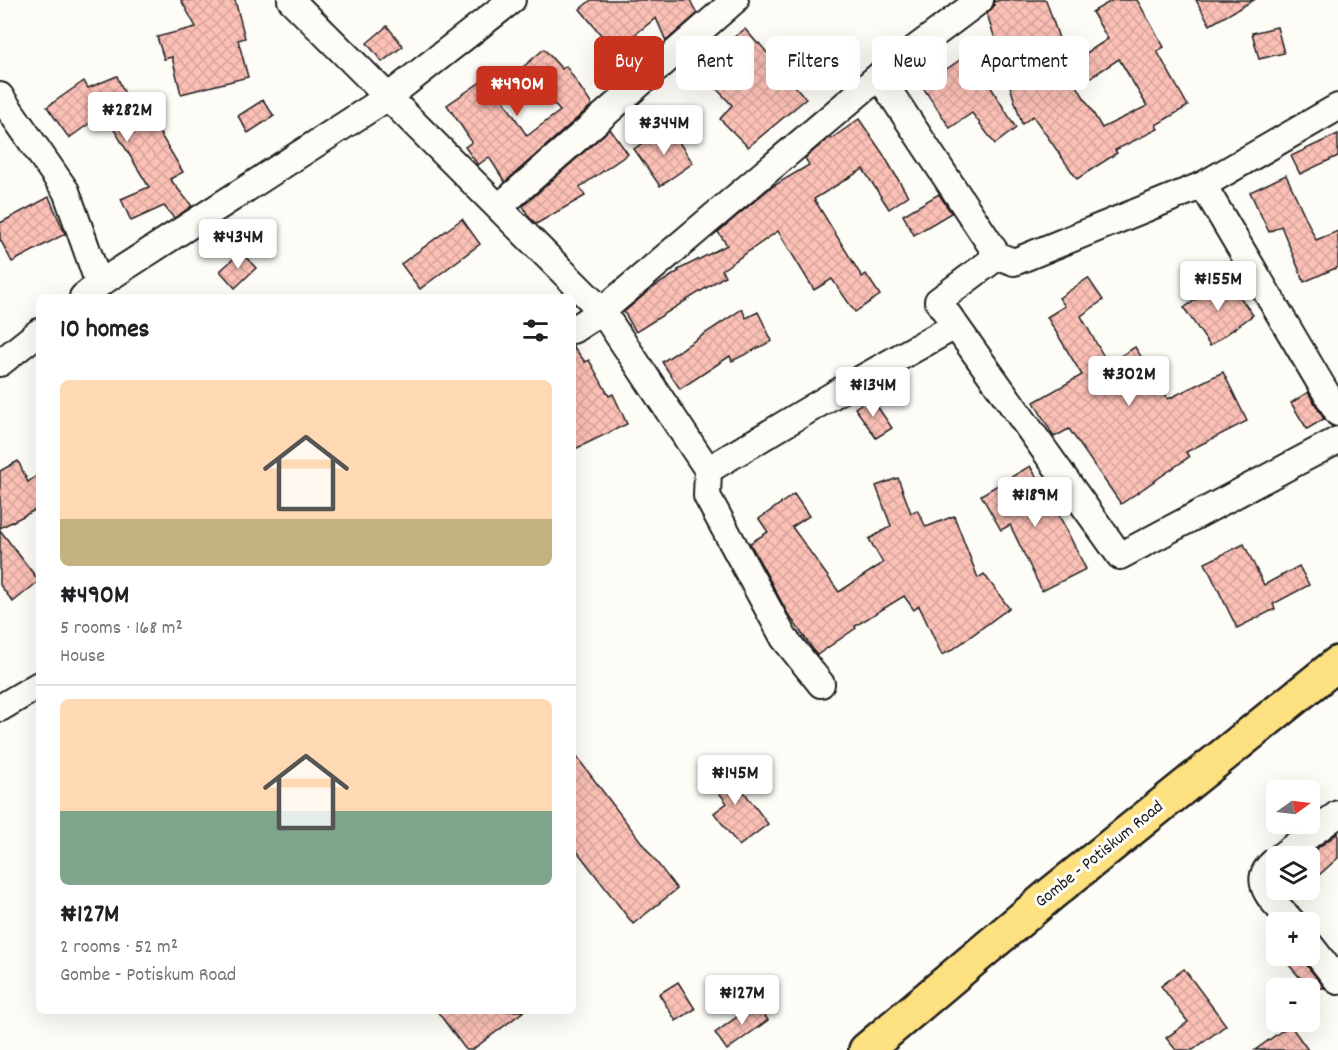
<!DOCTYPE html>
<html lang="en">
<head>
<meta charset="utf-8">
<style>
	body { margin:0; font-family:Dekko,sans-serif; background:#f6f6f6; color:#202124; height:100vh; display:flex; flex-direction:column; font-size:22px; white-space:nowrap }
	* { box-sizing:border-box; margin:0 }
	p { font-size:20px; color:#757577 }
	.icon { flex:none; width:33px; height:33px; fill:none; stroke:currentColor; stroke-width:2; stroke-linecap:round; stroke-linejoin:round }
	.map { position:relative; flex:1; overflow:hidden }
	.drawer { position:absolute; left:36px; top:294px; width:540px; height:720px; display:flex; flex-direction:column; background:#fff; border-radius:9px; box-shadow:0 6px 24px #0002 }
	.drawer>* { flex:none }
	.top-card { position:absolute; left:594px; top:36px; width:570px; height:54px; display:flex; gap:12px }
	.needle { width:39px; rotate:76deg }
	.buttons { position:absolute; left:1266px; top:780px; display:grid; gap:12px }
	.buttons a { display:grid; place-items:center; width:54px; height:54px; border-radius:9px; background:#fff; box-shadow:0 6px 24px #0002; font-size:30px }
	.price { position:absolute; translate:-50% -51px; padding:0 14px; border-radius:6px; background:#fff; color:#222; font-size:20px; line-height:39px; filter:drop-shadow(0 2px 3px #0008) }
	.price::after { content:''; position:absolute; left:50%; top:36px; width:18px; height:14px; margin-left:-9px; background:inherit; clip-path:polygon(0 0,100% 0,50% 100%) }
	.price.on { background:#c8321e; color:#fff }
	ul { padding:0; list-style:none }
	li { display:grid; align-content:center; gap:12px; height:318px; padding:0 24px }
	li+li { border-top:2px solid #e0e0e0 }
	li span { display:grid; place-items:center; height:186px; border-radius:9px; color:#555 }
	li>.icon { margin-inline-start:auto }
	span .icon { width:108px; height:108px; fill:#fffc; stroke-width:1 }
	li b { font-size:26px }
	h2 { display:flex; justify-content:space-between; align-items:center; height:72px; padding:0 24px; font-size:26px }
	.tag { padding:0 21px; border-radius:9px; background:#fff; box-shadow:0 6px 24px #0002; font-size:21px; line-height:54px }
	.tag.on { background:#c8321e; color:#fff }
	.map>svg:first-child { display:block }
	.building { fill:url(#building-cross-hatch); stroke:#1c1c1c; stroke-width:1.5; fill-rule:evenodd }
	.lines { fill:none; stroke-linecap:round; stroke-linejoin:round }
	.minor-casing { stroke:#1c1c1c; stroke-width:30 }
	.primary-casing { stroke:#1c1c1c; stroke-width:38 }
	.minor { stroke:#fdfcf7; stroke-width:26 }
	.primary { stroke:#fde080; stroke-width:33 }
	.labels { text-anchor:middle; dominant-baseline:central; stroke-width:6; stroke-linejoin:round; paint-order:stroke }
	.street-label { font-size:18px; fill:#1c1c1c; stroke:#fdfcf7 }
</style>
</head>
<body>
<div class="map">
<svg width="1338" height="1050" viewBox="0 0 1338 1050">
	<defs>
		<pattern id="building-cross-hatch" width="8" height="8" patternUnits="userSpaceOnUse" patternTransform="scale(1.5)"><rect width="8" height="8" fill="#fbc0b6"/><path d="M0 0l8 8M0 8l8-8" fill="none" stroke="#d7a49c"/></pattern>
	</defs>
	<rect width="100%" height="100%" fill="#fdfcf7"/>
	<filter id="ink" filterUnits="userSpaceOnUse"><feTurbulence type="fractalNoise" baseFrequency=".0167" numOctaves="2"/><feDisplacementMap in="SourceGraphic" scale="12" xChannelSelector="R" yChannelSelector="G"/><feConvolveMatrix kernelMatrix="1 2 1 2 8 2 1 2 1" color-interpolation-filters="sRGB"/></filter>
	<g filter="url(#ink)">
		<!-- building -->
		<g class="building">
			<polygon points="181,0 235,0 245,38 238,40 248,77 181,94 172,57 164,59 157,37 196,27"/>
			<polygon points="591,0 690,0 697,14 666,41 656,18 614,51 580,9"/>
			<path d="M 1000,0 L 1046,0 L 1068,65 L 1108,39 L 1092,12 L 1113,0 L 1137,0 L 1164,47 L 1157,51 L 1188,106 L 1156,125 L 1158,129 L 1115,150 L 1117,153 L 1077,179 L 1033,116 L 1022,124 L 987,14 L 994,6 L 994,2 ZM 1119,59 L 1147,106 L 1102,128 L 1077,86 Z"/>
			<polygon points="1196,0 1254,0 1210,25"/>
			<polygon points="387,26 403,46 382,62 367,43"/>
			<polygon points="1277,27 1284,53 1259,59 1252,33"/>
			<polygon points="745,29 758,44 759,43 806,99 748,147 720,119 732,105 712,84 738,60 725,44"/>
			<polygon points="544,49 562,69 566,66 592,105 505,182 489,157 478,165 465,147 472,142 447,105 488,77 527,136 560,111 522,68"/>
			<polygon points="970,53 1016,128 995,144 972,113 950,128 922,86"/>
			<polygon points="117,76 135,117 146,110 183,172 170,179 192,206 174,218 164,206 131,221 121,199 149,187 104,113 69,138 47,107 84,81 88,88"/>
			<polygon points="263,100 274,116 248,133 238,116"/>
			<polygon points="859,119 883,154 908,196 889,209 863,169 814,199 862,277 866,274 880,295 855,312 832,279 814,290 778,231 722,270 725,276 636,332 624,312 651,289 679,271 678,270 727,245 718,232 770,188 809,165 805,158 830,137 831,139"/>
			<polygon points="668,126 693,163 660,186 634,149"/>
			<polygon points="610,129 628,154 580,187 585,196 536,224 529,217 523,206"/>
			<polygon points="1338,134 1338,156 1300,174 1291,156"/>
			<polygon points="1286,175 1316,240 1338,231 1338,267 1304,282 1281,226 1269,232 1250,192"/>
			<polygon points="939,194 951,213 914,235 903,215"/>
			<polygon points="49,197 65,234 12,262 0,239 0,223"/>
			<polygon points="462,219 480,244 420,289 401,264"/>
			<polygon points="241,252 256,268 235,288 220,271"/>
			<polygon points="1088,278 1103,300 1081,316 1108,364 1135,347 1168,399 1223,372 1247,421 1186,452 1189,457 1121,504 1069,429 1054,437 1034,402 1082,375 1047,317 1065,306 1059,298"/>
			<polygon points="1226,278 1253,315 1210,346 1184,308"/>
			<polygon points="742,309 746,318 758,312 772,341 732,361 730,356 680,389 662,362"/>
			<polygon points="573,346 585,362 589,360 609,396 613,394 627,424 573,450"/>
			<polygon points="1308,392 1324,419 1307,429 1291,403"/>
			<polygon points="871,397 892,428 876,438 855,408"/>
			<polygon points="18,461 28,482 39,474 39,508 0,528 0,471"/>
			<polygon points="1030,466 1061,519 1086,569 1042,591 1010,525 1001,530 981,495"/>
			<polygon points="898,478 911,513 917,510 926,527 954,516 978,578 984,574 1009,608 952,650 942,655 919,606 914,610 904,596 855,626 856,628 817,655 788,614 750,543 768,532 759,519 794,494 809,516 792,527 839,592 883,563 869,539 891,526 876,486"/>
			<polygon points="0,530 39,581 13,602 0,585"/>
			<polygon points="1244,544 1264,585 1299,566 1309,585 1273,604 1275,609 1237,628 1205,563"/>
			<polygon points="573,752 677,889 633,924 573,846"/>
			<polygon points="720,760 768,824 739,846 714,813 727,803 703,772"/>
			<polygon points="1338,833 1338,858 1310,883 1310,854"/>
			<polygon points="1281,956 1299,956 1325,988 1309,988"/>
			<polygon points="1184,969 1226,1025 1193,1050 1176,1050 1166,1038 1188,1022 1161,986"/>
			<polygon points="678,982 695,1009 676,1021 659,994"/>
			<polygon points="756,1003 768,1020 727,1050 715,1033"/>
			<polygon points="437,1011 524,1011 472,1050 466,1050"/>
			<polygon points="1290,1025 1308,1050 1255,1050"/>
		</g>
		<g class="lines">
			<!-- minor casing -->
			<g class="minor-casing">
				<g id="minor">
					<polyline points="291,0 602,311 708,470 707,496 784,638 821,684"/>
					<polyline points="879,76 998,256 1014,262 1203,185 1338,107"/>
					<polyline points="0,96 66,191 99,284"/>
					<polyline points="1203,185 1338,413"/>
					<polyline points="499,207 735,0"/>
					<polyline points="998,256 938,301 1120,556 1338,440"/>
					<polyline points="83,297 99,284 388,97 512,0"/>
					<polyline points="573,330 602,311 879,76 980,0"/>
					<polyline points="0,363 39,332"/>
					<polyline points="708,470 845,388 955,326"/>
					<polyline points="0,708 39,685"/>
					<polyline points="1281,856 1338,814"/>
					<path d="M 1276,860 C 1247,882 1275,902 1292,922"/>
					<polyline points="1310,945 1338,981"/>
				</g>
			</g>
			<!-- primary casing -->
			<g class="primary-casing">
				<polyline id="primary" points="866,1050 1051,894 1338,663"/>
			</g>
			<!-- minor -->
			<use href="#minor" class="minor"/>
			<!-- primary -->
			<use href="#primary" class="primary"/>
		</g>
	</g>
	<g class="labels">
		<!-- street labels -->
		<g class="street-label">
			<text transform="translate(1100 855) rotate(-39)">Gombe - Potiskum Road</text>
		</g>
	</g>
</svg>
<div class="buttons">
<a><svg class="needle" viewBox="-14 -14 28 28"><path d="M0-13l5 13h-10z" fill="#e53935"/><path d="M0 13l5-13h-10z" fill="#757577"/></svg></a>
<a><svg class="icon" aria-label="layers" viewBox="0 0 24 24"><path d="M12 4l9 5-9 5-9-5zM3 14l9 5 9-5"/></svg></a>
<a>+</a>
<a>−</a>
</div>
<b class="price on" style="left:517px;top:117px">₦490M</b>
<b class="price" style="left:127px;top:143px">₦282M</b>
<b class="price" style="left:664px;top:156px">₦344M</b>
<b class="price" style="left:238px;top:270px">₦434M</b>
<b class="price" style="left:1218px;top:312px">₦155M</b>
<b class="price" style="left:1129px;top:407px">₦302M</b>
<b class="price" style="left:873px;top:418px">₦134M</b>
<b class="price" style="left:1035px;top:528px">₦189M</b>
<b class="price" style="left:735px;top:806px">₦145M</b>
<b class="price" style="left:742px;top:1026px">₦127M</b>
<div class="top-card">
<a class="tag on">Buy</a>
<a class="tag">Rent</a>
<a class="tag">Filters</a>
<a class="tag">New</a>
<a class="tag">Apartment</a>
</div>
<section class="drawer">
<h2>10 homes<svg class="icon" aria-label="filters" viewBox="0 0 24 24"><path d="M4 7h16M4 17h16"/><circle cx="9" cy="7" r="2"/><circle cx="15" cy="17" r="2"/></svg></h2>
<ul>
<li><span style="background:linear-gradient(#ffd9b3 75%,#c2b280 0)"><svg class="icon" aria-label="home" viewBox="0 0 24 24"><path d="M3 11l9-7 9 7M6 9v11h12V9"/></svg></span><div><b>₦490M</b><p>5 rooms · 168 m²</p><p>House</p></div></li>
<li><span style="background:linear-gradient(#ffd9b3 60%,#7fa58c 0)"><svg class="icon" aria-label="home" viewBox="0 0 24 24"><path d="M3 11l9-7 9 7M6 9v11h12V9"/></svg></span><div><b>₦127M</b><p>2 rooms · 52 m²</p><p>Gombe - Potiskum Road</p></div></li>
</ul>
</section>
</div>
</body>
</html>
